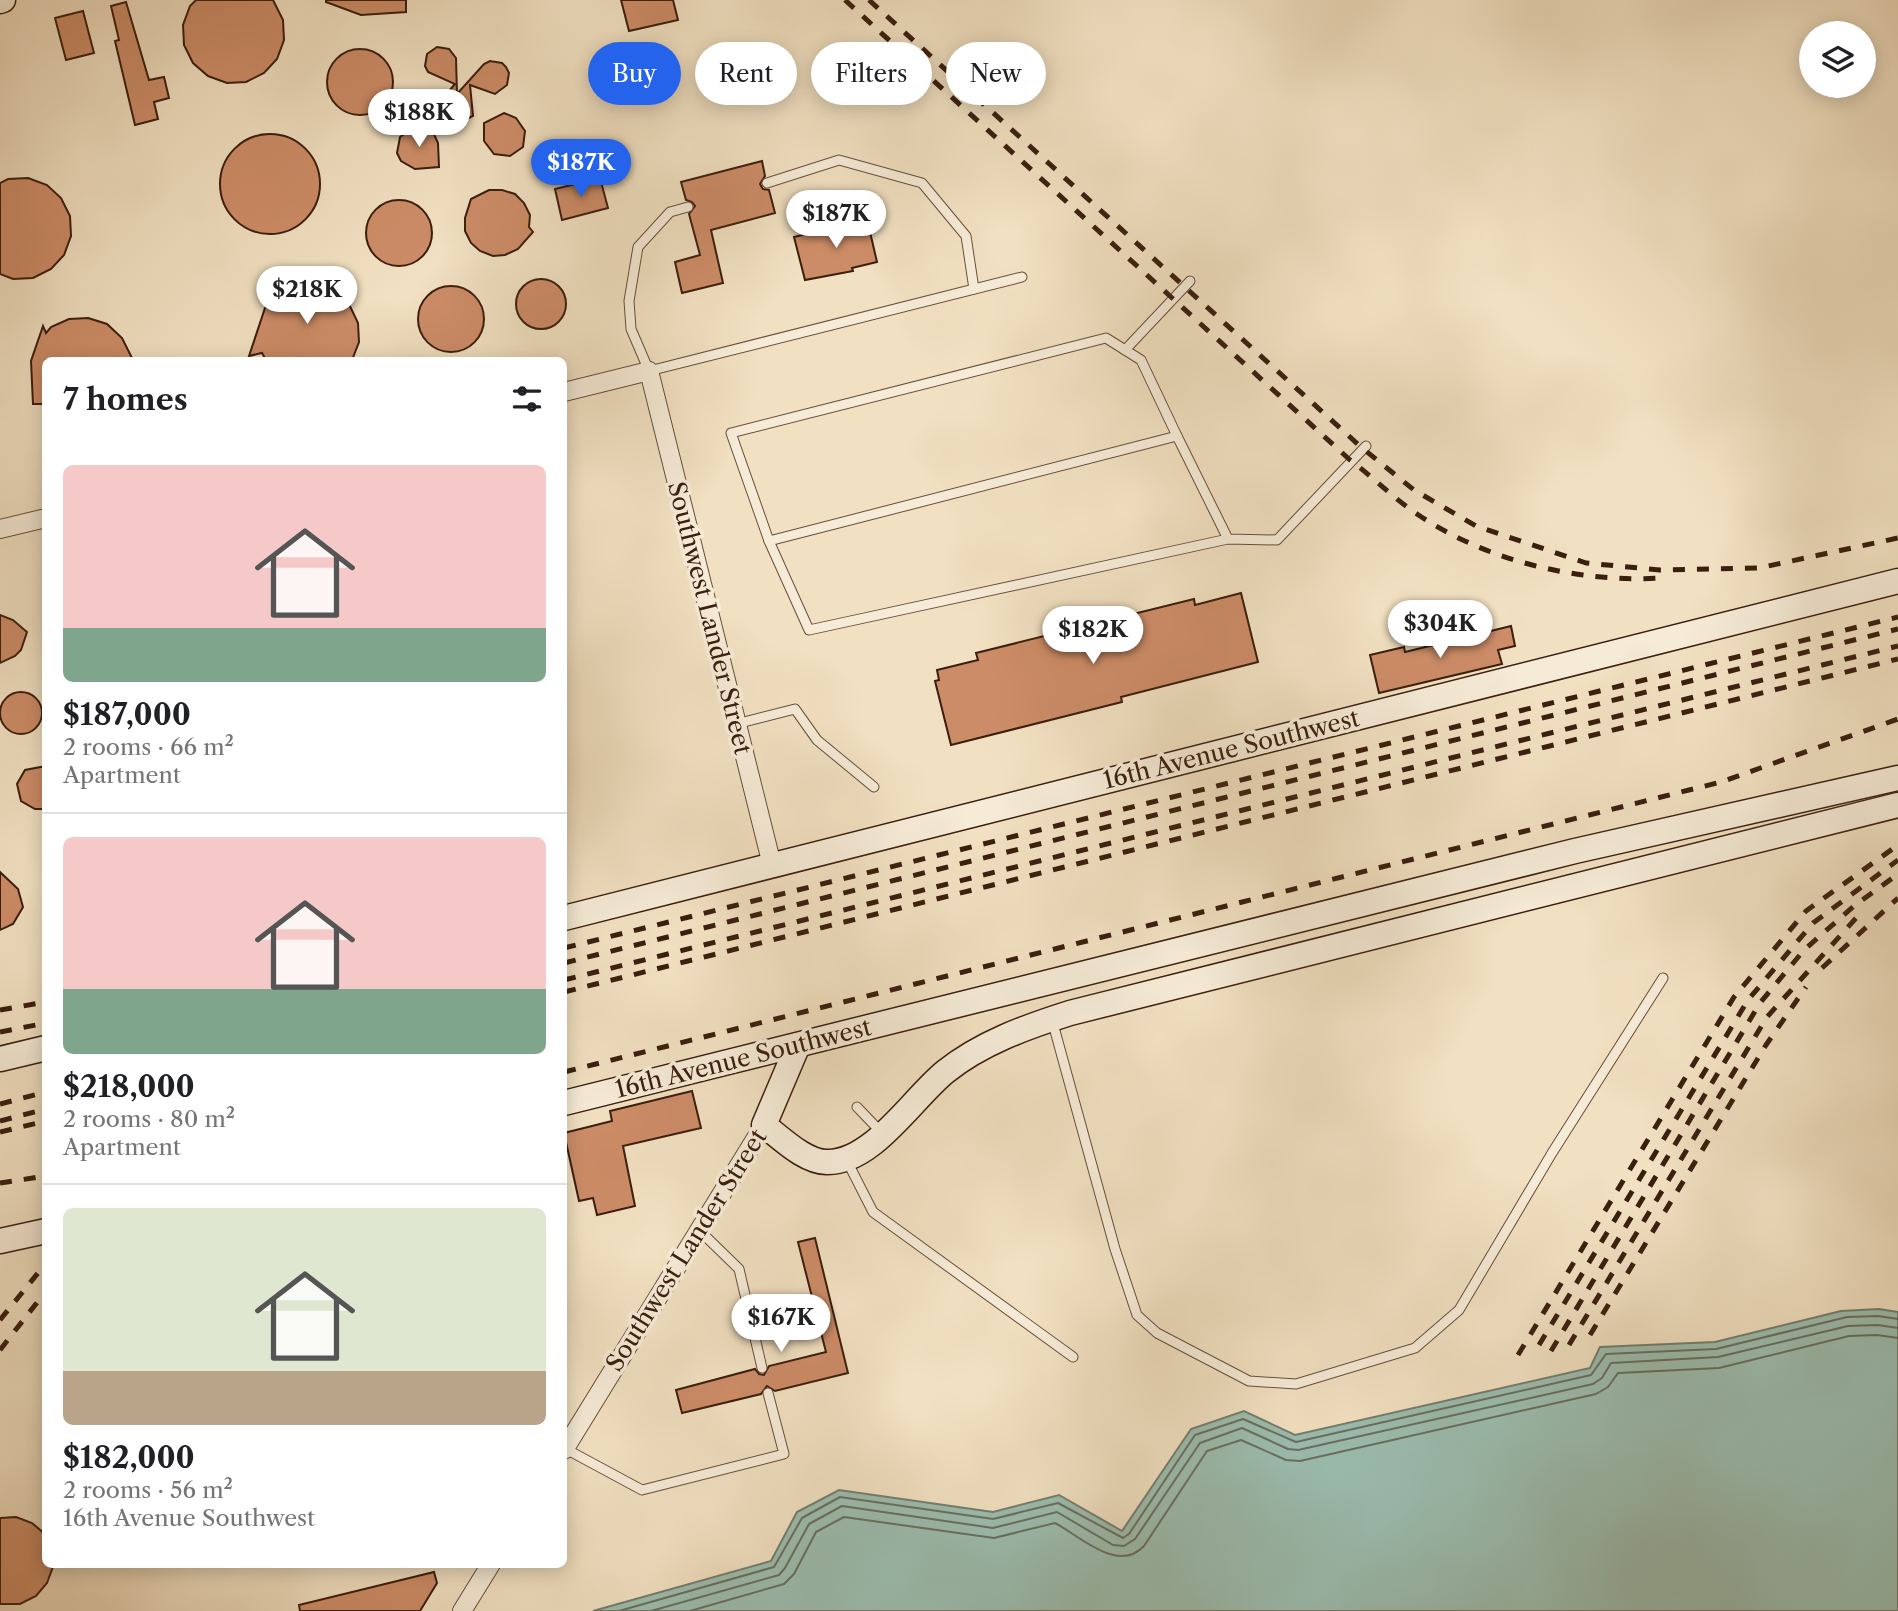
<!DOCTYPE html>
<html lang="en">
<head>
<meta charset="utf-8">
<style>
	body { margin:0; font-family:"Libre Caslon Text",serif; background:#f6f6f6; color:#202124; height:100vh; display:flex; flex-direction:column; font-size:26px; white-space:nowrap }
	* { box-sizing:border-box; margin:0 }
	p { font-size:23px; color:#757577 }
	.icon { flex:none; width:38px; height:38px; fill:none; stroke:currentColor; stroke-width:2; stroke-linecap:round; stroke-linejoin:round }
	.map { position:relative; flex:1; overflow:hidden }
	.details { position:absolute; left:42px; top:357px; width:525px; height:1211px; display:flex; flex-direction:column; background:#fff; border-radius:10px; box-shadow:0 4px 18px #0003 }
	.details>* { flex:none }
	.banner { position:absolute; left:588px; top:42px; width:665px; height:63px; display:flex; gap:14px }
	.controls { position:absolute; left:1799px; top:21px; display:grid; gap:14px }
	.controls a { display:grid; place-items:center; width:77px; height:77px; border-radius:50%; background:#fff; box-shadow:0 4px 18px #0003; font-size:35px }
	.price { position:absolute; translate:-50% -60px; padding:0 16px; border-radius:24px; background:#fff; color:#222; font-size:23px; line-height:46px; filter:drop-shadow(0 2px 4px #0008) }
	.price::after { content:''; position:absolute; left:50%; top:42px; width:21px; height:16px; margin-left:-10px; background:inherit; clip-path:polygon(0 0,100% 0,50% 100%) }
	.price.selected { background:#2563eb; color:#fff }
	ul { padding:0; list-style:none }
	li { display:grid; align-content:center; gap:14px; height:371px; padding:0 21px }
	li+li { border-top:2px solid #e0e0e0 }
	li span { display:grid; place-items:center; height:217px; border-radius:10px; color:#555 }
	li>.icon { margin-inline-start:auto }
	span .icon { width:126px; height:126px; fill:#fffc; stroke-width:1 }
	li b { font-size:30px }
	h2 { display:flex; justify-content:space-between; align-items:center; height:84px; padding:0 21px; font-size:30px }
	.tag { padding:0 24px; border-radius:32px; background:#fff; box-shadow:0 4px 18px #0003; font-size:24px; line-height:63px }
	.tag.selected { background:#2563eb; color:#fff }
	.map>svg:first-child { display:block }
	.water { fill:#9bbdaf; stroke:#747d6f; stroke-width:2 }
	.lines { fill:none; stroke-linecap:round; stroke-linejoin:round }
	.shore { stroke:#6a6e5e; stroke-width:2 }
	.building { fill:#cc8c67; stroke:#3a1e0e; stroke-width:2 }
	.lane-casing { stroke:#684e3b; stroke-width:11 }
	.street-casing { stroke:#684e3b; stroke-width:20 }
	.secondary-casing { stroke:#3a1e0e; stroke-width:27 }
	.lane { stroke:#f6ebd7; stroke-width:9 }
	.street { stroke:#f6ebd7; stroke-width:18 }
	.secondary { stroke:#f6ebd7; stroke-width:24 }
	.rail { stroke:#3a1e0e; stroke-width:5; stroke-dasharray:12 12; stroke-linecap:butt }
	.labels { text-anchor:middle; dominant-baseline:central; stroke-width:7; stroke-linejoin:round; paint-order:stroke }
	.street-label { font-size:24px; fill:#3a1e0e; stroke:#f6ebd7 }
</style>
</head>
<body>
<div class="map">
<svg width="1898" height="1611" viewBox="0 0 1898 1611">
	<rect width="100%" height="100%" fill="#f1e0c1"/>
	<filter id="stains"><feTurbulence type="fractalNoise" baseFrequency=".00286" numOctaves="4"/><feColorMatrix values="0 0 0 0 .2 0 0 0 0 .09 0 0 0 0 .02 0 0 0 .5 -.17"/></filter>
	<radialGradient id="worn" r=".72"><stop offset=".6" stop-color="#630" stop-opacity="0"/><stop offset="1" stop-color="#630" stop-opacity=".3"/></radialGradient>
	<!-- water -->
	<polygon class="water" points="1879,1309 1898,1312 1898,1611 593,1611 771,1561 797,1512 839,1490 993,1512 1059,1495 1122,1531 1191,1429 1244,1411 1295,1435 1590,1368 1600,1347 1715,1342 1841,1311"/>
	<g class="lines">
		<!-- shore -->
		<g class="shore">
			<polyline points="619,1611 774,1567 802,1518 840,1497 993,1519 1058,1503 1123,1538 1129,1534 1195,1435 1243,1419 1296,1442 1591,1375 1606,1354 1716,1349 1847,1317 1878,1316 1898,1319"/>
			<polyline points="651,1611 779,1575 785,1568 809,1524 842,1506 993,1528 1057,1512 1113,1545 1124,1546 1135,1539 1200,1443 1242,1428 1288,1449 1298,1450 1593,1384 1602,1378 1611,1363 1718,1357 1848,1326 1878,1325 1898,1328"/>
			<path d="M 690,1611 L 784,1584 L 794,1574 L 816,1532 L 844,1517 L 994,1538 L 1055,1523 C 1080,1536 1118,1574 1144,1546 L 1207,1451 L 1241,1440 L 1286,1460 L 1300,1461 L 1596,1394 L 1608,1387 L 1618,1373 L 1719,1368 L 1849,1336 L 1877,1335 L 1898,1338"/>
		</g>
	</g>
	<!-- building -->
	<g class="building">
		<polygon points="196,0 273,0 283,20 284,40 277,59 264,73 246,82 227,83 208,76 193,63 184,45 183,25 190,6"/>
		<polygon points="326,0 406,0 406,12 361,15 326,2"/>
		<polygon points="621,0 673,0 678,20 629,31"/>
		<polygon points="126,2 149,80 164,77 169,98 154,102 158,119 135,125 115,41 119,40 111,6"/>
		<polygon points="83,11 94,53 66,60 55,18"/>
		<polygon points="437,47 449,49 456,58 457,94 484,64 490,61 502,63 506,67 509,73 507,85 495,94 470,85 473,116 461,122 445,117 431,124 442,111 443,98 455,84 428,72 425,66 427,54"/>
		<circle cx="360" cy="82" r="33"/>
		<polygon points="504,113 516,118 525,131 523,147 510,156 494,154 484,141 484,123"/>
		<polygon points="421,127 433,132 438,143 439,167 415,169 401,161 397,153 400,137 413,128"/>
		<circle cx="270" cy="184" r="50"/>
		<polygon points="762,161 765,176 760,184 763,189 769,190 775,213 711,230 723,283 682,293 675,262 700,255 689,214 695,206 692,202 686,200 681,182"/>
		<polygon points="28,178 47,185 61,198 70,216 71,236 64,255 51,269 33,278 13,279 0,274 0,183 8,179"/>
		<polygon points="600,178 608,208 562,220 555,189"/>
		<polygon points="489,190 502,190 515,194 524,203 530,215 529,227 533,232 518,249 505,255 493,256 480,251 471,243 465,231 465,218 471,199"/>
		<circle cx="399" cy="233" r="33"/>
		<polygon points="867,219 877,262 852,268 853,271 805,280 794,237"/>
		<circle cx="541" cy="304" r="25"/>
		<polygon points="316,284 335,291 349,304 358,323 359,342 352,360 266,360 262,353 249,356 265,308 278,294 296,285"/>
		<circle cx="451" cy="319" r="33"/>
		<polygon points="88,318 107,324 122,338 133,360 46,360 46,404 33,404 31,361 43,326 46,333 51,327 69,319"/>
		<polygon points="1241,593 1258,662 1121,697 1122,702 951,745 935,681 939,680 937,670 978,660 976,653 1194,599 1195,605"/>
		<polygon points="0,615 13,620 27,632 21,650 15,656 0,663"/>
		<polygon points="1511,626 1515,646 1498,650 1502,664 1379,693 1370,655 1404,647 1405,652"/>
		<circle cx="21" cy="713" r="21"/>
		<polygon points="46,766 46,809 35,809 21,801 17,784 25,770"/>
		<polygon points="0,872 18,889 23,907 13,924 0,930"/>
		<polygon points="692,1091 701,1128 623,1146 635,1206 597,1215 593,1198 579,1201 564,1133 612,1121 610,1111"/>
		<polygon points="815,1238 848,1373 775,1391 767,1386 761,1394 682,1413 676,1390 755,1369 759,1374 764,1375 769,1366 826,1352 798,1242"/>
		<polygon points="16,1517 32,1523 46,1535 46,1564 54,1564 47,1583 36,1596 20,1604 0,1604 0,1518"/>
		<polygon points="434,1572 437,1583 420,1611 300,1611 299,1605"/>
	</g>
	<g class="lines">
		<!-- lane casing -->
		<g class="lane-casing">
			<g id="lane">
				<polyline points="767,183 839,160 922,183 966,236 974,289"/>
				<polyline points="688,207 670,212 638,247 629,301 631,329 649,371 1022,277"/>
				<polyline points="1125,350 1190,281"/>
				<polyline points="1228,539 1177,436 769,541 809,630 1228,539 1277,540 1366,446"/>
				<polyline points="769,541 731,433 1106,338 1141,360 1177,436"/>
				<polyline points="736,724 795,709 817,740 874,787"/>
				<polyline points="1052,1020 1115,1249 1137,1315 1157,1333 1249,1381 1296,1384 1415,1348 1459,1310 1552,1153 1663,978"/>
				<polyline points="857,1107 881,1132"/>
				<polyline points="847,1161 873,1212 1073,1357"/>
				<polyline points="699,1230 739,1269 762,1368"/>
				<polyline points="564,1448 642,1490 784,1454 768,1393"/>
			</g>
		</g>
		<!-- street casing -->
		<g class="street-casing">
			<g id="street">
				<polyline points="564,392 649,371 772,865"/>
				<polyline points="0,529 46,518"/>
				<polyline points="564,1450 764,1125"/>
				<polyline points="462,1611 491,1564"/>
			</g>
		</g>
		<!-- secondary casing -->
		<g class="secondary-casing">
			<g id="secondary">
				<polyline points="0,1 3,0"/>
				<polyline points="564,918 1898,581"/>
				<path d="M 798,1045 L 764,1125 C 781,1138 806,1163 828,1162 C 873,1162 912,1099 945,1072 C 981,1043 1026,1027 1070,1013 L 1898,805"/>
				<polyline points="0,1059 46,1048"/>
				<polyline points="564,1103 1575,851 1898,778"/>
				<polyline points="0,1241 46,1231"/>
			</g>
		</g>
		<!-- lane -->
		<use href="#lane" class="lane"/>
		<!-- street -->
		<use href="#street" class="street"/>
		<!-- secondary -->
		<use href="#secondary" class="secondary"/>
		<!-- rail -->
		<g class="rail">
			<path d="M 845,0 L 1350,460 C 1373,477 1393,498 1417,514 C 1486,561 1579,583 1661,578"/>
			<polyline points="869,0 1361,447 1414,490 1476,526 1586,563 1660,570 1759,568 1898,538"/>
			<polyline points="564,948 1898,617"/>
			<polyline points="564,963 1898,629"/>
			<polyline points="1822,968 1898,898"/>
			<polyline points="564,980 1898,646"/>
			<polyline points="564,992 1898,659"/>
			<polyline points="0,1010 46,1002"/>
			<polyline points="0,1032 46,1023"/>
			<polyline points="564,1072 1721,782 1898,719"/>
			<polyline points="0,1104 46,1092"/>
			<polyline points="0,1121 46,1109"/>
			<polyline points="0,1132 46,1121"/>
			<polyline points="0,1183 46,1176"/>
			<polyline points="0,1320 46,1263"/>
			<polyline points="1590,1335 1766,1045 1806,987"/>
			<polyline points="1539,1345 1748,1000 1813,923 1898,860"/>
			<polyline points="1569,1345 1767,1017 1857,917"/>
			<polyline points="0,1350 46,1291"/>
			<polyline points="1551,1351 1760,1003 1804,950 1854,906 1898,874"/>
			<polyline points="1518,1355 1734,997 1806,911 1898,845"/>
		</g>
	</g>
	<g class="labels">
		<!-- street labels -->
		<g class="street-label">
			<text transform="translate(710 618) rotate(76)">Southwest Lander Street</text>
			<text transform="translate(1231 749) rotate(-14)">16th Avenue Southwest</text>
			<text transform="translate(743 1058) rotate(-14)">16th Avenue Southwest</text>
			<text transform="translate(686 1250) rotate(-58)">Southwest Lander Street</text>
		</g>
	</g>
	<rect width="100%" height="100%" filter="url(#stains)"/>
	<rect width="100%" height="100%" fill="url(#worn)"/>
</svg>
<div class="controls">
<a><svg class="icon" aria-label="layers" viewBox="0 0 24 24"><path d="M12 4l9 5-9 5-9-5zM3 14l9 5 9-5"/></svg></a>
</div>
<b class="price" style="left:419px;top:149px">$188K</b>
<b class="price selected" style="left:581px;top:199px">$187K</b>
<b class="price" style="left:836px;top:250px">$187K</b>
<b class="price" style="left:307px;top:326px">$218K</b>
<b class="price" style="left:1440px;top:660px">$304K</b>
<b class="price" style="left:1093px;top:666px">$182K</b>
<b class="price" style="left:781px;top:1354px">$167K</b>
<div class="banner">
<a class="tag selected">Buy</a>
<a class="tag">Rent</a>
<a class="tag">Filters</a>
<a class="tag">New</a>
</div>
<section class="details">
<h2>7 homes<svg class="icon" aria-label="filters" viewBox="0 0 24 24"><path d="M4 7h16M4 17h16"/><circle cx="9" cy="7" r="2"/><circle cx="15" cy="17" r="2"/></svg></h2>
<ul>
<li><span style="background:linear-gradient(#f6c9c9 75%,#7fa58c 0)"><svg class="icon" aria-label="home" viewBox="0 0 24 24"><path d="M3 11l9-7 9 7M6 9v11h12V9"/></svg></span><div><b>$187,000</b><p>2 rooms · 66 m²</p><p>Apartment</p></div></li>
<li><span style="background:linear-gradient(#f6c9c9 70%,#7fa58c 0)"><svg class="icon" aria-label="home" viewBox="0 0 24 24"><path d="M3 11l9-7 9 7M6 9v11h12V9"/></svg></span><div><b>$218,000</b><p>2 rooms · 80 m²</p><p>Apartment</p></div></li>
<li><span style="background:linear-gradient(#dfe7d0 75%,#b9a48a 0)"><svg class="icon" aria-label="home" viewBox="0 0 24 24"><path d="M3 11l9-7 9 7M6 9v11h12V9"/></svg></span><div><b>$182,000</b><p>2 rooms · 56 m²</p><p>16th Avenue Southwest</p></div></li>
</ul>
</section>
</div>
</body>
</html>
